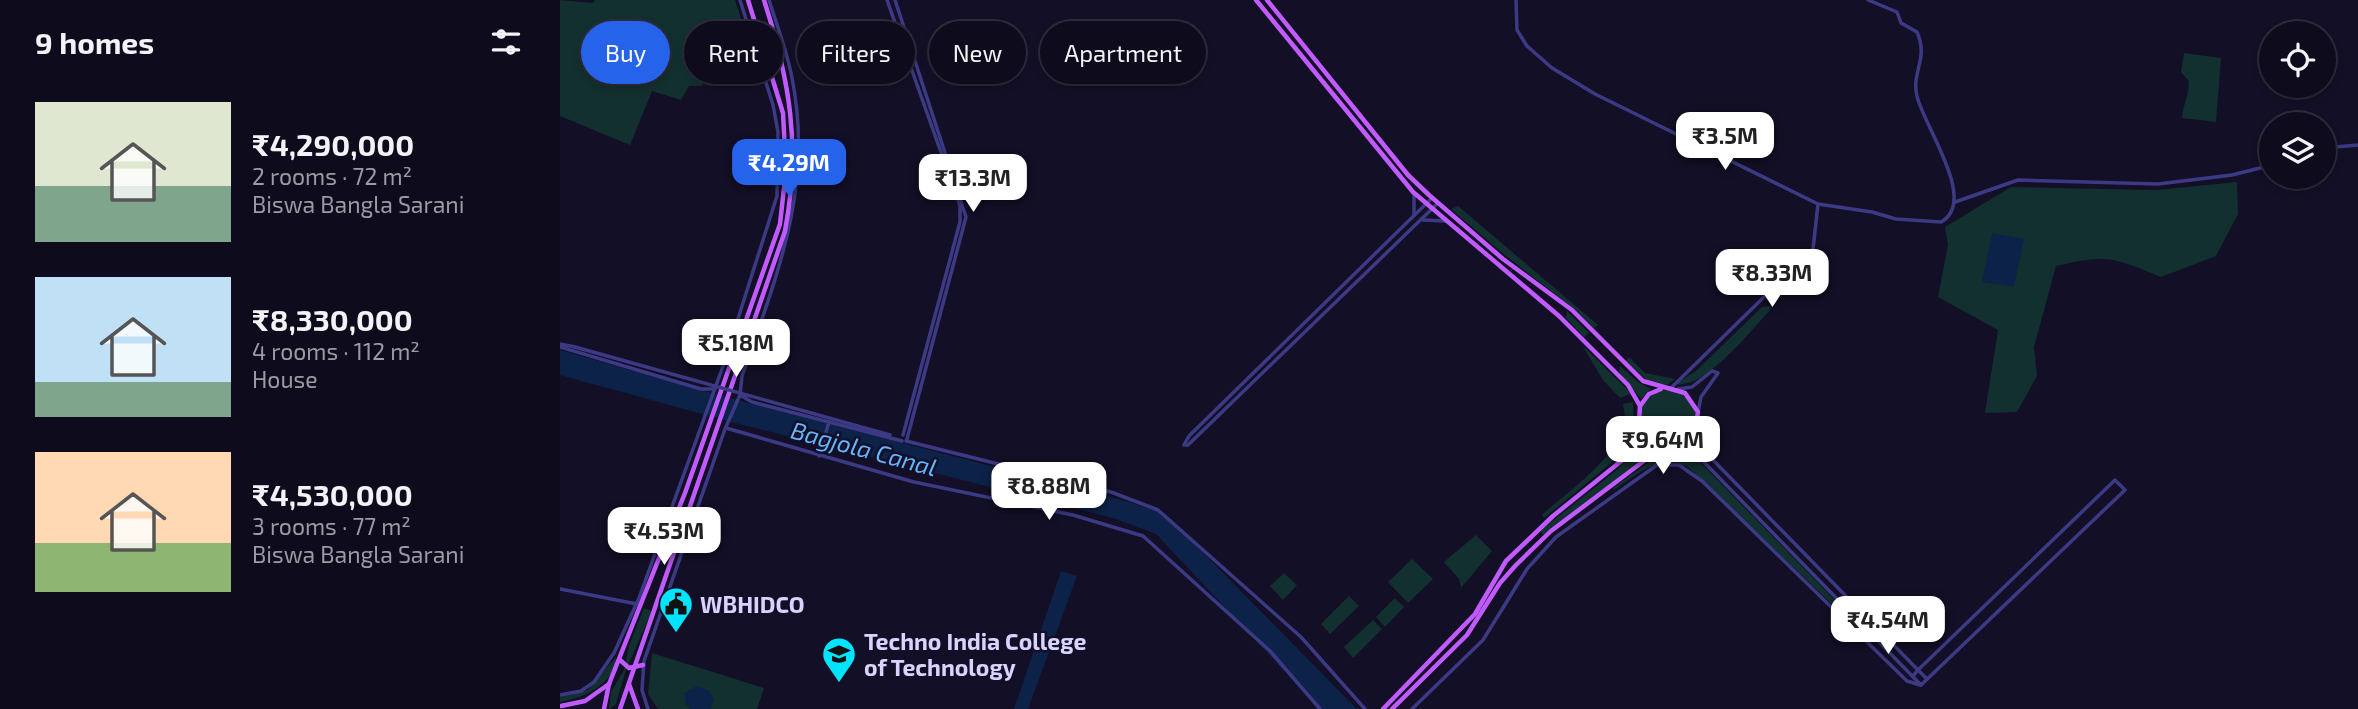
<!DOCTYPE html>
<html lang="en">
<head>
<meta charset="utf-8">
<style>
	body { margin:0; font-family:"Exo 2",sans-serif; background:#171425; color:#f1f3f6; height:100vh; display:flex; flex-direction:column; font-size:26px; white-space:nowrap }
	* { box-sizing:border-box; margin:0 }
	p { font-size:23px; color:#9b9ba3 }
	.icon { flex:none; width:38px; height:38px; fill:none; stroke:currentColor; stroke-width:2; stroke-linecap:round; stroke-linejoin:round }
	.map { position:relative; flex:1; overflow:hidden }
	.panel { display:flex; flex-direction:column; background:#0e0b1c; width:560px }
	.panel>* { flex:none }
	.top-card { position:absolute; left:21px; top:21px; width:665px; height:63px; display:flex; gap:14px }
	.buttons { position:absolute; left:1699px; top:21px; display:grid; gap:14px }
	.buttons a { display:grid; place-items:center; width:77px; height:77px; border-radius:50%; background:#0e0b1c; box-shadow:0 4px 10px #0003,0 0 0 2px #2e2b3b; font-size:35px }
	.price { position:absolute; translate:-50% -60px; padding:0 16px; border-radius:14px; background:#fff; color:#222; font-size:23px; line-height:46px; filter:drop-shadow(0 2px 4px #0008) }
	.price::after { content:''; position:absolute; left:50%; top:42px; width:21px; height:16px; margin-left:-10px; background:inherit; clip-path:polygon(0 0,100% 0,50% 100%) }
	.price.selected { background:#2563eb; color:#fff }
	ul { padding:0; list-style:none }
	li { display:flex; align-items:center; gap:21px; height:175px; padding:0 35px }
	li span { display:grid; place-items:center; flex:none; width:196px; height:140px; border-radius:0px; color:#555 }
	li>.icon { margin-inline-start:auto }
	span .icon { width:84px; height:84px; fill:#fffc; stroke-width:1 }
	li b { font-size:30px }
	h2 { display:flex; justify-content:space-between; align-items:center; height:84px; padding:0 35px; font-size:30px }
	.pill { padding:0 24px; border-radius:32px; background:#0e0b1c; box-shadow:0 4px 10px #0003,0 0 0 2px #2e2b3b; font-size:24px; line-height:63px }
	.pill.selected { background:#2563eb; color:#fff }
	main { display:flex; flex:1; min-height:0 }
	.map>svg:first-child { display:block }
	.green { fill:#12302f }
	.water { fill:#0c2248 }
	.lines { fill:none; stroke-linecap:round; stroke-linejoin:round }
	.tertiary { stroke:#3d3a85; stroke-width:3.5 }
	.primary { stroke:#c25bff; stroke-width:4.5 }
	.tertiary-bridge { stroke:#3d3a85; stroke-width:3.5 }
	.labels { text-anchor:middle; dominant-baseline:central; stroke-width:5; stroke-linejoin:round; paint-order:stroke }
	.poi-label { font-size:23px; font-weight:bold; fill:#d9d4ff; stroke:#130f26; text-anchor:start }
	.water-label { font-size:24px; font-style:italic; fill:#62b6ff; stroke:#130f26 }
</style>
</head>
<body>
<main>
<section class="panel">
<h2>9 homes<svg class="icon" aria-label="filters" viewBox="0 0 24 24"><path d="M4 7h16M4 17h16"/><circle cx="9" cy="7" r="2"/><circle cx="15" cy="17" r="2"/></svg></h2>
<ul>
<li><span style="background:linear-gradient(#dfe7d0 60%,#7fa58c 0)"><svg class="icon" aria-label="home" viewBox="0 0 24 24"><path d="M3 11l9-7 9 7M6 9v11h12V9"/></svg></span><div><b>₹4,290,000</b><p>2 rooms · 72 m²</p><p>Biswa Bangla Sarani</p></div></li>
<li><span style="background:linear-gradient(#bfe0f5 75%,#7fa58c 0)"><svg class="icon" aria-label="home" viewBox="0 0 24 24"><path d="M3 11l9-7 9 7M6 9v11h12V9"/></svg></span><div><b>₹8,330,000</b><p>4 rooms · 112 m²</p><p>House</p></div></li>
<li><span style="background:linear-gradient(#ffd9b3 65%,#8fb573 0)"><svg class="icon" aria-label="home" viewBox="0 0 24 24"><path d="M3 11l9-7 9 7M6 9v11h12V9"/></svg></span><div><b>₹4,530,000</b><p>3 rooms · 77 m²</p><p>Biswa Bangla Sarani</p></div></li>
</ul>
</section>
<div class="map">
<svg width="1798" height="709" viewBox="0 0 1798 709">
	<rect width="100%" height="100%" fill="#130f26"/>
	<!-- green -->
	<g class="green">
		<path d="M 0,0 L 33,3 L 35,0 L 175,0 L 197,67 C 186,72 178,72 170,62 L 172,49 L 150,44 L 141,70 L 146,71 L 142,86 L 129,86 L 121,100 L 92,91 L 70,145 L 0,116 Z"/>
		<path d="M 1624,53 L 1661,58 L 1656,122 L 1622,118 C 1623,105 1629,95 1629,81 L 1621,72 Z"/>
		<path d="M 1677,182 L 1678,214 L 1656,256 L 1601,277 C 1553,257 1546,254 1496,266 L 1474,347 L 1477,376 L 1457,412 L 1425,413 L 1438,330 L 1378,297 L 1388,245 L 1385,227 L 1451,187 L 1597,190 Z"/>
		<polygon points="898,206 1038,325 1034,328 1017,311 946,256 891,209"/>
		<path d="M 1209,306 L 1211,309 C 1191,330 1145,390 1115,384 L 1136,371 L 1202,307 Z"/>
		<polygon points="1007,311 1029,333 1024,337 1006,318"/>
		<polygon points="1022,345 1069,391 1070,394 1060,398 1043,380"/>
		<polygon points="1069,357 1085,373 1115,379 1107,385 1088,381 1066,361"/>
		<polygon points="1060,366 1078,382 1091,389 1081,399 1059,372"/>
		<circle cx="1108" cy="418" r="28"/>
		<path d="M 1073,402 L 1074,434 L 1067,450 L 984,518 L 982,515 C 1011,488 1075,448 1063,404 Z"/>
		<polygon points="1080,441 1093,450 984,536 980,531 1058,469"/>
		<path d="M 1117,453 L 1135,457 L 1300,626 L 1298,629 L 1127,466 C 1095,457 1080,472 1054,490 L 1053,488 L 1099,455 Z"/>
		<polygon points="916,535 932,551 901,588 899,579 884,562"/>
		<polygon points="852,559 873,579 848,603 828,582"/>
		<polygon points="724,573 737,585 723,600 710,586"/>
		<polygon points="789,596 799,606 770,634 761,624"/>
		<polygon points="835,598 844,607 825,627 816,617"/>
		<polygon points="84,608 92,611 66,670 56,704 49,709 51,692 64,670 69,646"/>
		<polygon points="813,620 822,629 793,658 784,647"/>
		<polygon points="92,653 204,688 197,709 98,709 88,694"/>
		<path d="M 56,657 C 56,683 23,699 0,702 L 0,697 L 28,690 Z"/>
	</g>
	<!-- water -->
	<g class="water">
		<polygon points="1432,233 1464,239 1454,287 1422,282"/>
		<polygon points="0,350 177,400 569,502 605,514 797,709 760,709 596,534 553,518 175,423 0,375"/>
		<polygon points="501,571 517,576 468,709 454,709"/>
		<polygon points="137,686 149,691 154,699 150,709 131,709 126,705 124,693"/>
	</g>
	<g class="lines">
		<!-- tertiary -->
		<g class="tertiary">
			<path d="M 209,0 C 217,26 227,51 232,78 C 254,187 217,275 182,376 L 180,395 L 192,402 L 342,441"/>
			<polyline points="327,0 400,206 400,222 343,435"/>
			<polyline points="335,0 406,217 347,439"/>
			<path d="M 956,0 L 957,30 L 967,46 L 992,68 L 1035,94 L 1258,204 L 1312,212 L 1336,219 L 1381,222 C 1419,201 1363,125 1357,96 C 1351,72 1369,59 1357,32 L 1341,23 L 1337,12 L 1308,0"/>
			<polyline points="1764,148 1798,145"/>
			<polyline points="854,194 854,214"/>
			<polyline points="872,198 629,436 624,445 628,445 878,203"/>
			<polyline points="1395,202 1458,180 1598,184 1672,175 1712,165"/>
			<polyline points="863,220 886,221"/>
			<polyline points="0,344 15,347"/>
			<polyline points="0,347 141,389 153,389"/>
			<polyline points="1111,388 1253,249 1258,204"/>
			<polyline points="1118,389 1132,387 1152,371 1158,373 1141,397 1138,412"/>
			<polyline points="166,428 354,482 513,515 583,536 710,651 760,709"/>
			<polyline points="346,441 551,492 598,510 741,637 805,709"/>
			<polyline points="1116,448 1137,455 1361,685 1565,490 1555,480 1358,670 1152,459 1144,445 1139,422"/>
			<polyline points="259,456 269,422"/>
			<polyline points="0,589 77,604"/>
			<polyline points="1353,676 1358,670 1367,679"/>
			<polyline points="0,695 21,691 34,682 54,653 79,598 162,369 217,196 218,132 213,105 180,0"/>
			<polyline points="88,709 82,690 84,661 165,429 180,395"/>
			<polyline points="852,709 923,640 967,569 996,537 1097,465 1119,465 1142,481 1347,681 1360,685"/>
		</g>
		<!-- primary -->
		<g class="primary">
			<polyline points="696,0 853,192 999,316 1068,385 1080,406"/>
			<polyline points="707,0 848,175 869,195 943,259 1012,310 1083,381 1125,393 1138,412 1134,435 1116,448 1093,445 1078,425"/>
			<polyline points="60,660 69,668 83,665"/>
			<polyline points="69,684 78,709"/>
			<polyline points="1,706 25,701 49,684"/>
			<polyline points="44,709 49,684 125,493 220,224 226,170 223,113 188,0"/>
			<path d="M 60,709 L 225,231 C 241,147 230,81 204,0"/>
			<polyline points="823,709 915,614 946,561 993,516 1065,458 1078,439 1080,406 1089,394 1101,389"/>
			<polyline points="832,709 907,635 940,583 956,565 991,531 1101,448"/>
		</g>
		<!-- tertiary-bridge -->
		<polyline class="tertiary-bridge" points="15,347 330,435"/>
	</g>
	<!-- icons -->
	<defs>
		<g id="civic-pin" transform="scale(1.75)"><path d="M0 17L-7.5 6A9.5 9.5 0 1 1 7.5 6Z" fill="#00e5ff" stroke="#130f26"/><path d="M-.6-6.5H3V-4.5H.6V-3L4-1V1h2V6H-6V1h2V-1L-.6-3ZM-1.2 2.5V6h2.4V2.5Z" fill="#111"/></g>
		<g id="university-pin" transform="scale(1.75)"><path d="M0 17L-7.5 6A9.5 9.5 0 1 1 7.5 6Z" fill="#00e5ff" stroke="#130f26"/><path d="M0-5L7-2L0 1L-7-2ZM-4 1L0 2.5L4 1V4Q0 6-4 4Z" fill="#111"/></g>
	</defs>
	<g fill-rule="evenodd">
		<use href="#civic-pin" x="116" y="604"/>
		<use href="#university-pin" x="279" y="654"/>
	</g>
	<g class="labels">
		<!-- poi labels -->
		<g class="poi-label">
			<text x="140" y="604">WBHIDCO</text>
			<text x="304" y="641">Techno India College<tspan x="304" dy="26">of Technology</tspan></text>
		</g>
		<!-- water labels -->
		<g class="water-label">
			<text transform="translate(304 448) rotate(15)">Bagjola Canal</text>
		</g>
	</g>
</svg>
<div class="buttons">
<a><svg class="icon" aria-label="locate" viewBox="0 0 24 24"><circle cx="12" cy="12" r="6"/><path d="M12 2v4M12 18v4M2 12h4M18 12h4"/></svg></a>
<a><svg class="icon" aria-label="layers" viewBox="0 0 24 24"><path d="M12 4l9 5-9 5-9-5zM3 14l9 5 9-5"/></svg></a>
</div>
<b class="price" style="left:1165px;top:172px">₹3.5M</b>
<b class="price selected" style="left:229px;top:199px">₹4.29M</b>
<b class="price" style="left:413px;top:214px">₹13.3M</b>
<b class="price" style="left:1212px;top:309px">₹8.33M</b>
<b class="price" style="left:176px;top:379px">₹5.18M</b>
<b class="price" style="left:1103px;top:476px">₹9.64M</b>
<b class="price" style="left:489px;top:522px">₹8.88M</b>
<b class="price" style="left:104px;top:567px">₹4.53M</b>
<b class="price" style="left:1328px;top:656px">₹4.54M</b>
<div class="top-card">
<a class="pill selected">Buy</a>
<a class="pill">Rent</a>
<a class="pill">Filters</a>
<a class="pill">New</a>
<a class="pill">Apartment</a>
</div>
</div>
</main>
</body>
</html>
